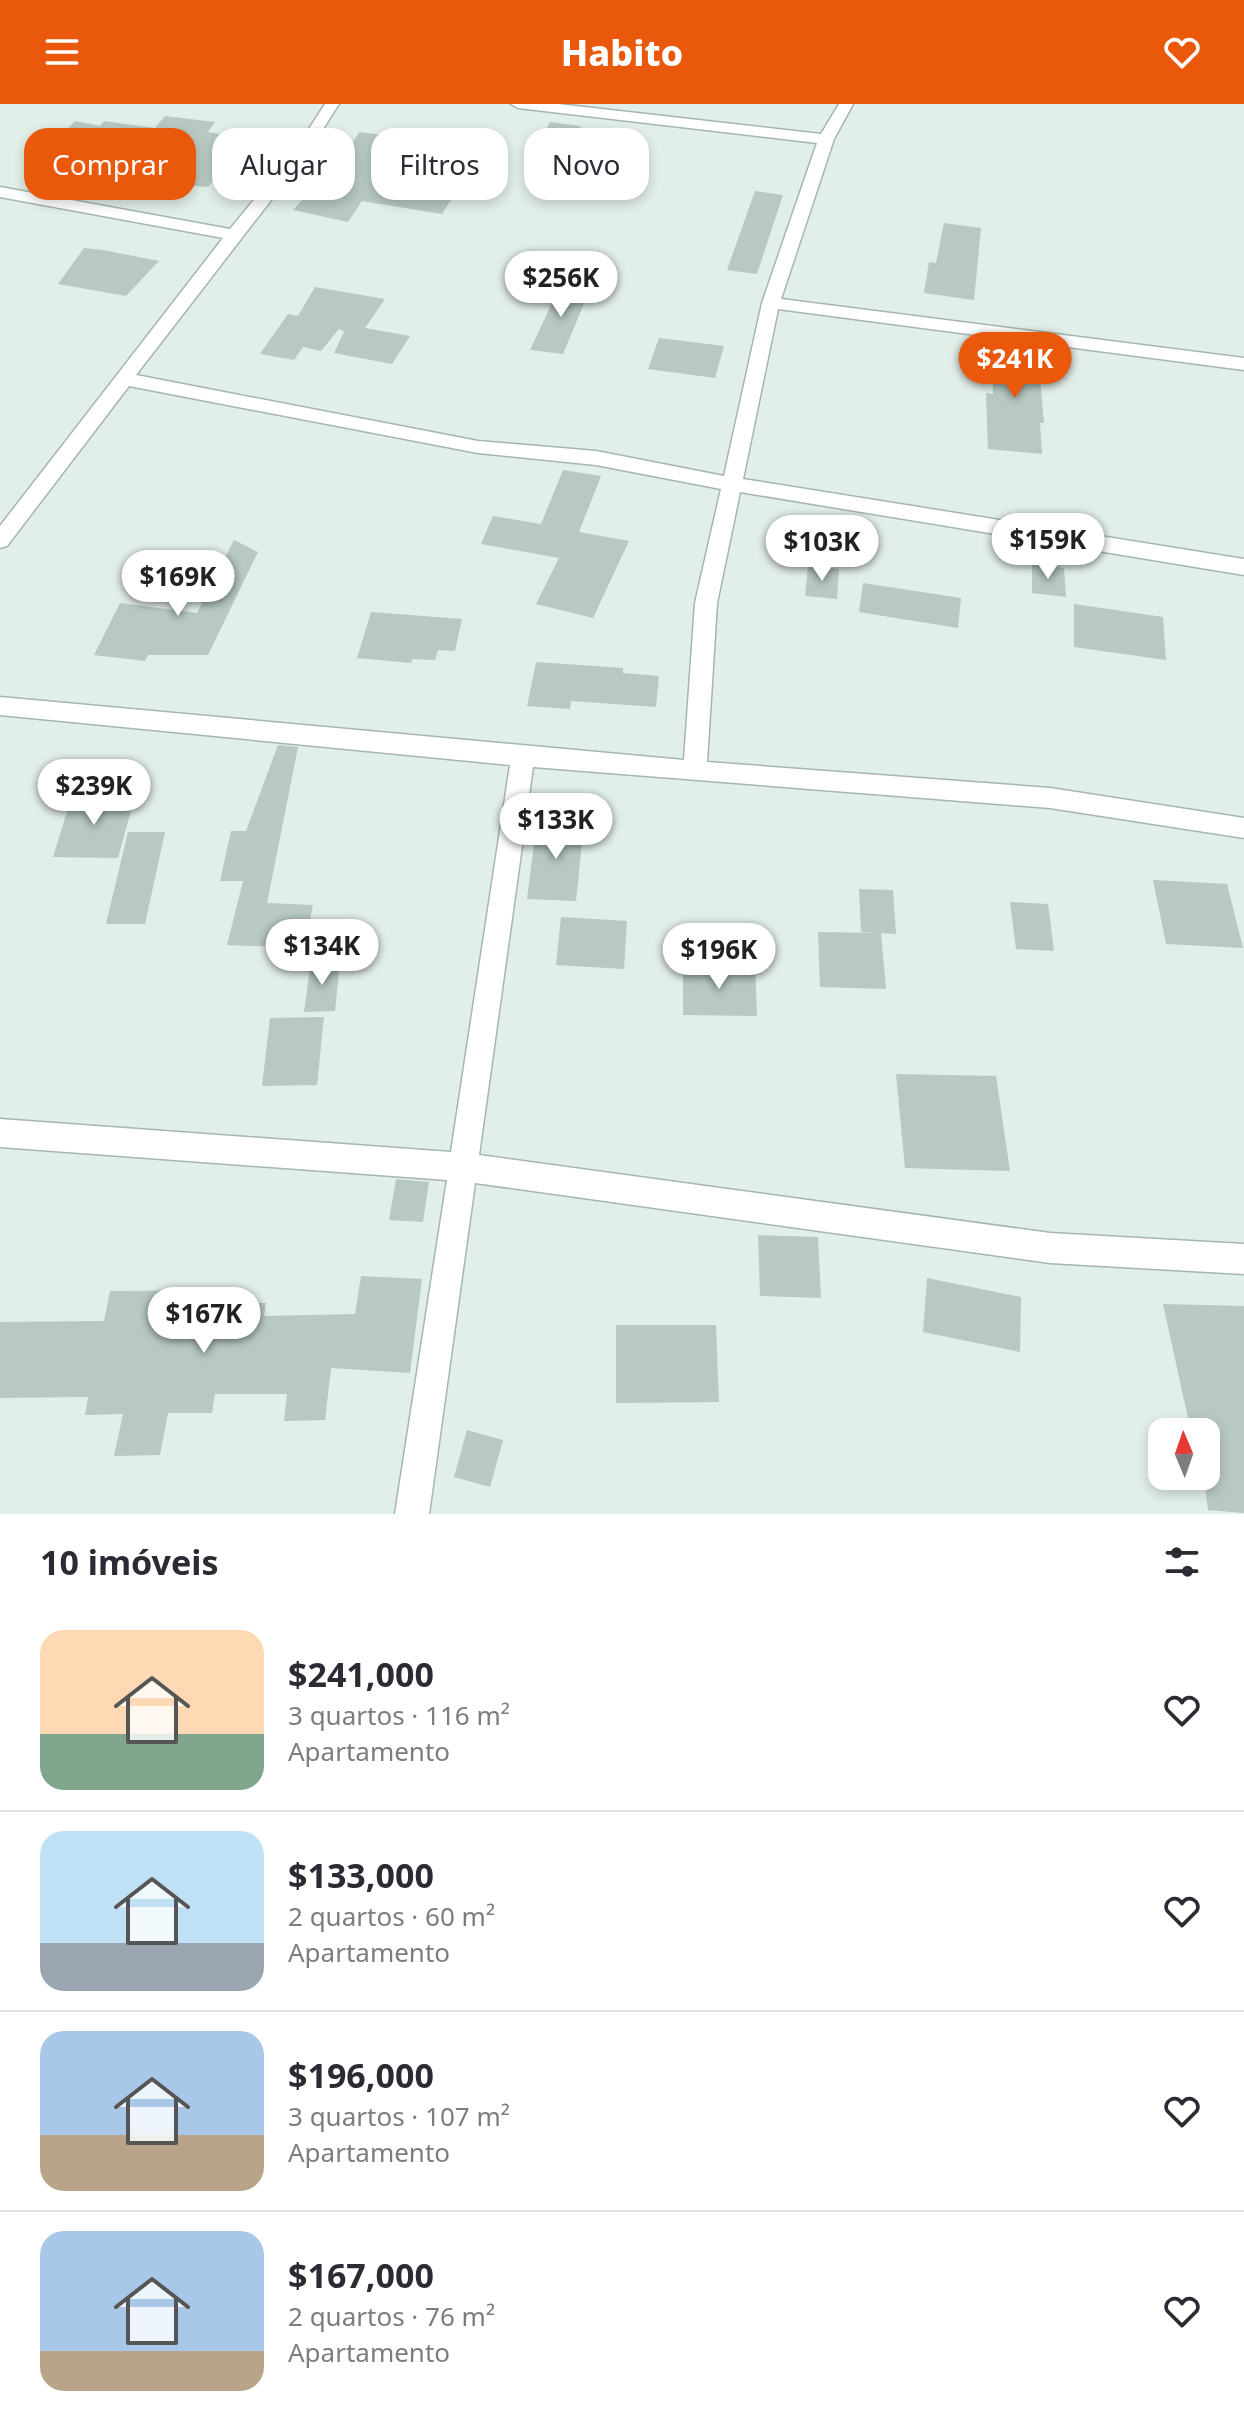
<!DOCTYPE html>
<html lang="pt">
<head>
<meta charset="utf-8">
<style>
	body { margin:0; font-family:"Noto Sans",sans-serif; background:#f2f2f3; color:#2b2b33; height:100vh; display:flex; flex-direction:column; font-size:30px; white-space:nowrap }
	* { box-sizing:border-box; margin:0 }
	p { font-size:26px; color:#7c7c81 }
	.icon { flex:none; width:44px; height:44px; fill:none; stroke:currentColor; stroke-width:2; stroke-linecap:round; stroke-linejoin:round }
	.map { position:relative; height:1410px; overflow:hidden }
	.side { display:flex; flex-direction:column; background:#fff; flex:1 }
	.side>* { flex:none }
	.banner { position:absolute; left:24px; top:24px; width:800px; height:72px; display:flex; gap:16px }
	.needle { width:52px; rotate:358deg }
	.controls { position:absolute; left:1148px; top:1314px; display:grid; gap:16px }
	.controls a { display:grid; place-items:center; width:72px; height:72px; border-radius:16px; background:#fff; box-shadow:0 4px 12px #0003; font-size:40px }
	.price { position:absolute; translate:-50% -68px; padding:0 18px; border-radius:28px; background:#fff; color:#222; font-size:26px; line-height:52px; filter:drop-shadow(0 2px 4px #0008) }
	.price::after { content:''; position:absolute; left:50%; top:48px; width:24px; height:18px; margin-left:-12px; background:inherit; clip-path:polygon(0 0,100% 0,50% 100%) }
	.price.selected { background:#ea580c; color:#fff }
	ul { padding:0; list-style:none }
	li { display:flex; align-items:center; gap:24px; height:200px; padding:0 40px }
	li+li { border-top:2px solid #e1e1e2 }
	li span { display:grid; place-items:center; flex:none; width:224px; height:160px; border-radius:24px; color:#555 }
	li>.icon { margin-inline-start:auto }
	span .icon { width:96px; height:96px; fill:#fffc; stroke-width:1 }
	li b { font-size:34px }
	h2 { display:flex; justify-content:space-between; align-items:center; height:96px; padding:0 40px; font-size:34px }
	.chip { padding:0 28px; border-radius:24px; background:#fff; box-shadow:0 4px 12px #0003; font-size:28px; line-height:72px }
	.chip.selected { background:#ea580c; color:#fff }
	header { display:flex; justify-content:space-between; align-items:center; height:104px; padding:0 40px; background:#ea580c; color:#fff; font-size:36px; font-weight:800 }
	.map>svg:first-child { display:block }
	.building { fill:#b7c9c1 }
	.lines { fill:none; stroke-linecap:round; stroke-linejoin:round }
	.street-casing { stroke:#a4b6af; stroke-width:3 }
	.street { fill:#fff; fill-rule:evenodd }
</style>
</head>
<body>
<header><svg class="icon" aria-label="menu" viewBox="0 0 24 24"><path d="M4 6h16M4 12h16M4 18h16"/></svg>Habito<svg class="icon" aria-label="heart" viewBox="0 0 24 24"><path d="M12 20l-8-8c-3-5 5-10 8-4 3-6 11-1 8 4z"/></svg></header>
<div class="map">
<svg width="1244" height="1410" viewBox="0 0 1244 1410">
	<rect width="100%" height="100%" fill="#e2eee8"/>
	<!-- building -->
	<g class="building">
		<polygon points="165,12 215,18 208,28 249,35 208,83 134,77 127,84 25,68 75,17 100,22 104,17 155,24"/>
		<polygon points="550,18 581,22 557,75 524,71"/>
		<polygon points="359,28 505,46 500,85 462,79 442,110 362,97 348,118 293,106 307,91 292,89 313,61 338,65"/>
		<polygon points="755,87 783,91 757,170 727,166"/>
		<polygon points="944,119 981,124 974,196 924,189 929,158 936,159"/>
		<polygon points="84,144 103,146 159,157 126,192 58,180"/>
		<polygon points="562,178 591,183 563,250 530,246"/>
		<polygon points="315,183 385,195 365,224 410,232 392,260 334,249 344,228 339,225 321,247 303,243 294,256 260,250 288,210 298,212"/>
		<polygon points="659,234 724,242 715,274 648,265"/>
		<polygon points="991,239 1037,242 1044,319 1040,319 1042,350 988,345 986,289 993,290"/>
		<polygon points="563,366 601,372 579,428 629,437 593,514 536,500 559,454 481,440 493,412 541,420"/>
		<polygon points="234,436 258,448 208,551 148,551 145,557 94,551 120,499 197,509"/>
		<polygon points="1032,460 1064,464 1066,493 1032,489"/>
		<polygon points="808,462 839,465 837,495 805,492"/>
		<polygon points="863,479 961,494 958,524 859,508"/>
		<polygon points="1074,500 1163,513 1166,556 1074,543"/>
		<polygon points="371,508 462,515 455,547 438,546 435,556 413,555 411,559 357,554"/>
		<polygon points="536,558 623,564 623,569 659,572 656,603 571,597 570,605 527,602"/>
		<polygon points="278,641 298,643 267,799 313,801 304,844 227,841 243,777 220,777 231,727 246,727"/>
		<polygon points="72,691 135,692 118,754 53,753"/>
		<polygon points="537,717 584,720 576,797 527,795"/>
		<polygon points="128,728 165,728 145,820 106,820"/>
		<polygon points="1153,776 1227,780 1243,844 1166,840"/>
		<polygon points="859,785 893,786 896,830 861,828"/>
		<polygon points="1010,798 1048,800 1054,847 1016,845"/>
		<polygon points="561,813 627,817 624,865 556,861"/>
		<polygon points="818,828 881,829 886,885 820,883"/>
		<polygon points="311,857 340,857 335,907 304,908"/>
		<polygon points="683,862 755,863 757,912 683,911"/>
		<polygon points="324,913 317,981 262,982 270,914"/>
		<polygon points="896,970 996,972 1010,1067 905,1064"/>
		<polygon points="396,1075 429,1078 423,1118 389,1116"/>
		<polygon points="758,1131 818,1133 821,1194 760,1192"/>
		<polygon points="361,1172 422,1175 410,1269 331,1264 325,1316 284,1317 287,1290 215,1290 212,1309 168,1309 160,1351 114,1352 123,1310 85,1311 88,1293 0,1294 0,1218 104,1217 110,1187 230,1186 228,1199 266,1199 264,1212 355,1210"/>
		<polygon points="927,1174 1021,1193 1020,1248 923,1228"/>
		<polygon points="1163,1200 1244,1202 1244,1409 1208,1406 1204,1372 1206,1372 1206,1328 1191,1328"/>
		<polygon points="616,1221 716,1221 719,1298 616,1299"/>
		<polygon points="467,1326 503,1336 490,1383 454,1373"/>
	</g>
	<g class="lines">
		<!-- street casing -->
		<g class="street-casing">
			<polygon id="street" points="325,0 339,0 309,47 136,271 478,337 596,347 724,372 762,199 817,39 518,4 511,0 558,0 821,30 839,0 853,0 834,35 781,195 1244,254 1244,266 778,205 743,375 1244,455 1244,471 740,388 717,499 707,658 1050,684 1244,714 1244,734 1050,704 533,663 479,1051 1050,1129 1244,1140 1244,1170 1050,1159 475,1079 429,1410 395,1410 447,1076 0,1043 0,1015 451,1048 510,661 0,611 0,593 684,656 695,499 721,385 596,361 478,349 129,282 7,442 0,444 0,422 223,134 0,93 0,83 230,125 298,42"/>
		</g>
		<!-- street -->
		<use href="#street" class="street"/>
	</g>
</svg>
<div class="controls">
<a><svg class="needle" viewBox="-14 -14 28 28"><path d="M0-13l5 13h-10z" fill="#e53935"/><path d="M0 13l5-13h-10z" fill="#7c7c81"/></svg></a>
</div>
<b class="price" style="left:561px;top:215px">$256K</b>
<b class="price selected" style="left:1015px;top:296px">$241K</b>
<b class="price" style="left:1048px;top:477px">$159K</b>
<b class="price" style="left:822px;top:479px">$103K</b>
<b class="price" style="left:178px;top:514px">$169K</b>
<b class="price" style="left:94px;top:723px">$239K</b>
<b class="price" style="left:556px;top:757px">$133K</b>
<b class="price" style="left:322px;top:883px">$134K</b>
<b class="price" style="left:719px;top:887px">$196K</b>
<b class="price" style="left:204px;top:1251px">$167K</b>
<div class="banner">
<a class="chip selected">Comprar</a>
<a class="chip">Alugar</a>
<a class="chip">Filtros</a>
<a class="chip">Novo</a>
</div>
</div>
<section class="side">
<h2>10 imóveis<svg class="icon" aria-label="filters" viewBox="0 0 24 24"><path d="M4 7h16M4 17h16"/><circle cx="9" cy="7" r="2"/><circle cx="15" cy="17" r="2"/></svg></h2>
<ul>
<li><span style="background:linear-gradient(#ffd9b3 65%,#7fa58c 0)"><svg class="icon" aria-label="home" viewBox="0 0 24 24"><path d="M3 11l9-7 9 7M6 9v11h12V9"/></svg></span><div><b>$241,000</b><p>3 quartos · 116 m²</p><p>Apartamento</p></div><svg class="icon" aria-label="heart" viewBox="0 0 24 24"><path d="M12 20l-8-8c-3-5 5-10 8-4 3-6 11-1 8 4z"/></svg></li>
<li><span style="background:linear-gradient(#bfe0f5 70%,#9aa5b1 0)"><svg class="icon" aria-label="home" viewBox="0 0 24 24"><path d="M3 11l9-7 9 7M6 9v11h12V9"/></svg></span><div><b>$133,000</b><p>2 quartos · 60 m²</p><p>Apartamento</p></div><svg class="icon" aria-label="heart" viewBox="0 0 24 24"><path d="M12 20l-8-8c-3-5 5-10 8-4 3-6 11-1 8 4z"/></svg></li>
<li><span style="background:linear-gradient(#a9c7e8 65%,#b9a48a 0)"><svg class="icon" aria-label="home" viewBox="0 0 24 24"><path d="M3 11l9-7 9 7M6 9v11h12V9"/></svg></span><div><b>$196,000</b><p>3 quartos · 107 m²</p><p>Apartamento</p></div><svg class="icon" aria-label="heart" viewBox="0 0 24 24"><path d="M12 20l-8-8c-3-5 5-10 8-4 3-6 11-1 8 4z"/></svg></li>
<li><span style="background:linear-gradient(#a9c7e8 75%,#b9a48a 0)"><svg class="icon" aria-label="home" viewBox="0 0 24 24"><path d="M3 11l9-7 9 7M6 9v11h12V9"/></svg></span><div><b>$167,000</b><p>2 quartos · 76 m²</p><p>Apartamento</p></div><svg class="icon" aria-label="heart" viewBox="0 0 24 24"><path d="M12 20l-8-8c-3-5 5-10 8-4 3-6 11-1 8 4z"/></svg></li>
</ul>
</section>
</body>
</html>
